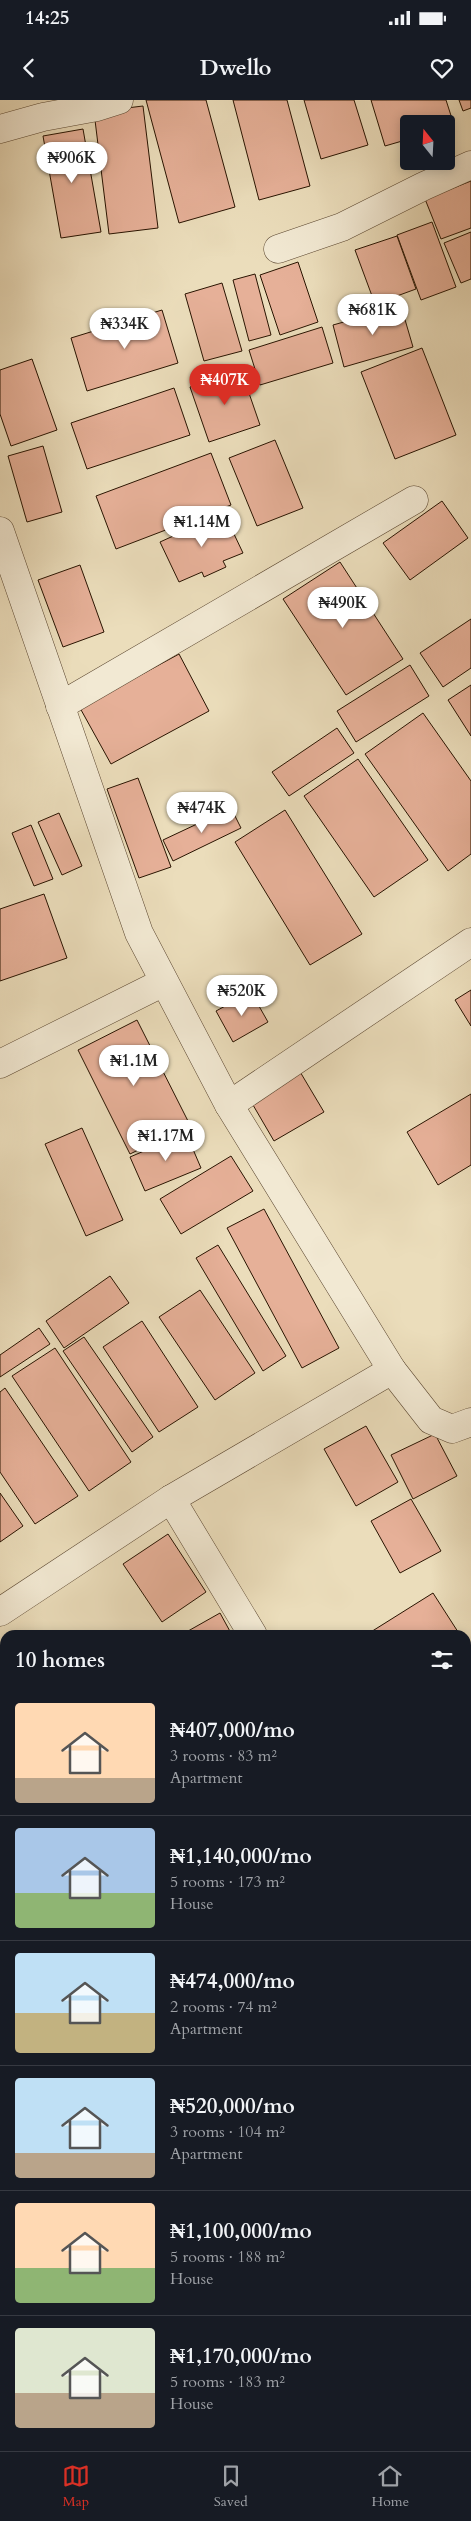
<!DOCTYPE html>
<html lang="en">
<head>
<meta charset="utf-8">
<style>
	body { margin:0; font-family:Cardo,serif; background:#242831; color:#f1f3f6; height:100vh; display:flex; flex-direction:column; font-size:19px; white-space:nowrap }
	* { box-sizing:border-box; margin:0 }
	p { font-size:16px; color:#9ea1a6 }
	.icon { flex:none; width:28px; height:28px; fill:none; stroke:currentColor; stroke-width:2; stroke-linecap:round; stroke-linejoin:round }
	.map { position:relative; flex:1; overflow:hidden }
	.details { position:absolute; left:0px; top:1530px; width:471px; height:821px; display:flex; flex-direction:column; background:#171b24; border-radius:15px 15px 0 0; box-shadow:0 2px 12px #0003 }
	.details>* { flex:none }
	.needle { width:32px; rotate:342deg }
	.fabs { position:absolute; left:400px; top:15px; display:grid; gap:10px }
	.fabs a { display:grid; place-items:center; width:55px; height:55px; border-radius:5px; background:#171b24; box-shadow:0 2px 12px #0003; font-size:25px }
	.price { position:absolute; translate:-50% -42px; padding:0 11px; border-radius:18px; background:#fff; color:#222; font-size:16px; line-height:32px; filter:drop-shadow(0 1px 2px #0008) }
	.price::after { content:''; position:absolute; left:50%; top:30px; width:15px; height:11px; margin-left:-8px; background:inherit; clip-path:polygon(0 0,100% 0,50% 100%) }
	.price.on { background:#d93025; color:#fff }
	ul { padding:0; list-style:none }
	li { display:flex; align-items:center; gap:15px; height:125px; padding:0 15px }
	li+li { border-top:1px solid #363941 }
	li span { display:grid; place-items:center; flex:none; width:140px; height:100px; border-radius:5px; color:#555 }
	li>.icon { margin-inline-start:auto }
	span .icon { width:60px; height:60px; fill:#fffc; stroke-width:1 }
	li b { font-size:21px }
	h2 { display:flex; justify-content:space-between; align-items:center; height:60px; padding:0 15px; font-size:21px }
	.status { display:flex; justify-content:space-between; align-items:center; height:35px; padding:0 25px; background:#171b24; direction:ltr }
	.status svg { height:14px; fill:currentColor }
	header { display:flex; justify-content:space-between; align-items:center; height:65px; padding:0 15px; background:#171b24; font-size:22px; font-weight:800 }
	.tabs { display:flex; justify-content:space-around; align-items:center; height:70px; border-top:1px solid #363941; background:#171b24; font-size:14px; color:#9ea1a6 }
	.tabs a { display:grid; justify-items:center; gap:2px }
	.tabs .on { color:#d93025 }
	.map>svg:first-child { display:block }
	.building { fill:#e6b098; stroke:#291401 }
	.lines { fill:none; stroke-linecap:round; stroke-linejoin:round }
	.minor-casing { stroke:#5a4630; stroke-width:29 }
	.minor { stroke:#f2e9d3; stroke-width:28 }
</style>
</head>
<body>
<div class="status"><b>14:25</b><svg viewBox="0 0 49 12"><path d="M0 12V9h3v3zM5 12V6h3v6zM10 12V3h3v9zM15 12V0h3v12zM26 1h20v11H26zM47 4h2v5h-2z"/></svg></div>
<header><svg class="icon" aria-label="back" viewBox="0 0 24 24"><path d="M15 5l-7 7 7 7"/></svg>Dwello<svg class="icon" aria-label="heart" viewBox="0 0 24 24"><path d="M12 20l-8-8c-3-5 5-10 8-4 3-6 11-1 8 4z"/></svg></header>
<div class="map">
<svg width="471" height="2351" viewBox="0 0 471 2351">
	<rect width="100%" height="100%" fill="#ebddbb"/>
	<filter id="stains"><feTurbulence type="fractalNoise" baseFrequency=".004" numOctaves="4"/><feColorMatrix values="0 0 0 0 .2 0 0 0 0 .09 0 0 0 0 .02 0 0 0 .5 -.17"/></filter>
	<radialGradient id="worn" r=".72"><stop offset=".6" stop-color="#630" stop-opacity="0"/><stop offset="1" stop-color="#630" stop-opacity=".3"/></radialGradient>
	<!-- building -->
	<g class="building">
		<polygon points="146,0 206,0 235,107 179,123"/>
		<polygon points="233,0 287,0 310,86 259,100"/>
		<polygon points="304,0 354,0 368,45 321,59"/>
		<polygon points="371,0 446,0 454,25 446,27 446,24 409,24 409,39 385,46"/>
		<polygon points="459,0 471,0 471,8 463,11"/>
		<polygon points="143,6 158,128 109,134 94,12"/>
		<polygon points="83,29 101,132 61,138 43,36"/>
		<polygon points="471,81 471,128 441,139 425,99"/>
		<polygon points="432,122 456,187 421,200 397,135"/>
		<polygon points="471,132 471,179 461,183 444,143"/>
		<polygon points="397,136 416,189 375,204 355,150"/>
		<polygon points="298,162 318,222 280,235 260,175"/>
		<polygon points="255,174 271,235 249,241 233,180"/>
		<polygon points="222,183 242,251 204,261 185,194"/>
		<polygon points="401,206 413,247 344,267 333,225"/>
		<polygon points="162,210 178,263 87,291 71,238"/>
		<polygon points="322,227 333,263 260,285 249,250"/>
		<polygon points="422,248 456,335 395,359 361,272"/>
		<polygon points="32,259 57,330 11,346 0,314 0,270"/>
		<polygon points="241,270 260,325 209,342 190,287"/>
		<polygon points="174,288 190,335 87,369 71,323"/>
		<polygon points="275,340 303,408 257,426 229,358"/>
		<polygon points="43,346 62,412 27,422 8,356"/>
		<polygon points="211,353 231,405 116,449 96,396"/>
		<polygon points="442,401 468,438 410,480 383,443"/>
		<polygon points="224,413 243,453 223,461 226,467 204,477 202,472 179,482 160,442"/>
		<polygon points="340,462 403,559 346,595 283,499"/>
		<polygon points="80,465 104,532 63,547 38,480"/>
		<polygon points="471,519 471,568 443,587 420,553"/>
		<polygon points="179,554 209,611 111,664 80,608"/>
		<polygon points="410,565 429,596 356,642 337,611"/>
		<polygon points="471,585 471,636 448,600"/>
		<polygon points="423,613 471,681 471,754 448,771 365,654"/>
		<polygon points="337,628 354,653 289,696 272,672"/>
		<polygon points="358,659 428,760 374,797 304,696"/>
		<polygon points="138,678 171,767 139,778 107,689"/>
		<polygon points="231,708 241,728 173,761 163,740"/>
		<polygon points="285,710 362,834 310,865 235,742"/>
		<polygon points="59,713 82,766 62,775 38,722"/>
		<polygon points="31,725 53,779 34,786 12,733"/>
		<polygon points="44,794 67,858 0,881 0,809"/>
		<polygon points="471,890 471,926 455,900"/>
		<polygon points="251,892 268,922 233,942 216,911"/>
		<polygon points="137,920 190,1025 130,1054 78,950"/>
		<polygon points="296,965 324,1012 274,1041 246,993"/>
		<polygon points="471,994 471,1065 438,1085 407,1032"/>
		<polygon points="82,1028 123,1120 86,1136 45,1044"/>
		<polygon points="186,1033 201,1068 145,1091 130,1057"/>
		<polygon points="231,1056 253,1091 181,1134 160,1099"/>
		<polygon points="264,1109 339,1248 302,1268 227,1128"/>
		<polygon points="218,1145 286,1256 263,1271 196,1158"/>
		<polygon points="110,1176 129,1203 64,1248 46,1221"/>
		<polygon points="200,1190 255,1273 215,1300 159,1217"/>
		<polygon points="142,1221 198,1307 159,1332 103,1247"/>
		<polygon points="39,1228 50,1244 0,1277 0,1255"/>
		<polygon points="84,1237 153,1337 132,1352 63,1251"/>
		<polygon points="55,1248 131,1362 89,1391 12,1276"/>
		<polygon points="5,1288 78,1396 35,1424 0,1372 0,1292"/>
		<polygon points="366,1326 398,1382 356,1406 324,1349"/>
		<polygon points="435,1334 457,1376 413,1399 391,1355"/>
		<polygon points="0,1393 23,1426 0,1442"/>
		<polygon points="411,1399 441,1451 400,1473 371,1421"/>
		<polygon points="168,1434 206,1492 162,1522 123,1464"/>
		<polygon points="433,1493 460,1535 366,1535"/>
		<polygon points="220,1513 232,1535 181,1535"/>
		<polygon points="0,1695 5,1702 5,1730 0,1733"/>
		<polygon points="5,1879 5,1960 0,1963 0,1882"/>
		<polygon points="466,1925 471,1933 471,1948 466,1951"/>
		<polygon points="1,1985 5,1991 5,2073 0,2077"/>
		<polygon points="471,1985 471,2050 466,2053 466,1988"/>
		<polygon points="5,2095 5,2176 0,2179 0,2099"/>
		<polygon points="471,2129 471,2157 466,2152 466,2133"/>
		<polygon points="5,2194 5,2265 0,2259 0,2198"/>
		<polygon points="466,2213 471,2219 471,2293 466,2297"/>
		<polygon points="470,2312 471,2351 424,2351 430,2346 466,2346 466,2315"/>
		<polygon points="269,2346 357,2346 360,2351 272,2351"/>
		<polygon points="387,2346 416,2346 411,2351 392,2351"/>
	</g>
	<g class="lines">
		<!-- minor casing -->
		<g class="minor-casing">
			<g id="minor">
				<polyline points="0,29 43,17 97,7 119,0"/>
				<polyline points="278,149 342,127 424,86 471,65"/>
				<polyline points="0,431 139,833 229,1005 392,1270 171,1399 0,1512"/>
				<polyline points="60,606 414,400"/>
				<polyline points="0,964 164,882"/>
				<polyline points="229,1005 471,842"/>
				<polyline points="392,1270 431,1320 452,1329 471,1322"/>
				<polyline points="171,1399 253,1535"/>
				<polyline points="0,1596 5,1605"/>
				<polyline points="466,1888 471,1896"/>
				<polyline points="466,2093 471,2089"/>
				<polyline points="159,2351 165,2346"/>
			</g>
		</g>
		<!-- minor -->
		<use href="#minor" class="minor"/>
	</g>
	<rect width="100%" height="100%" filter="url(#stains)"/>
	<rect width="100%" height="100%" fill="url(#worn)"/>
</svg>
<div class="fabs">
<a><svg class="needle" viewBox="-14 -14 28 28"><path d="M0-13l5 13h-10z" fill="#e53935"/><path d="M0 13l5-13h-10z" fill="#9ea1a6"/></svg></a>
</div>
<b class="price" style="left:72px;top:84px">₦906K</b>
<b class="price" style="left:373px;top:236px">₦681K</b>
<b class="price" style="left:125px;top:250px">₦334K</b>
<b class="price on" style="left:225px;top:306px">₦407K</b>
<b class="price" style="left:202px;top:448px">₦1.14M</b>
<b class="price" style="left:343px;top:529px">₦490K</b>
<b class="price" style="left:202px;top:734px">₦474K</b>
<b class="price" style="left:242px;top:917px">₦520K</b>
<b class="price" style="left:134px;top:987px">₦1.1M</b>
<b class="price" style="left:166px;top:1062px">₦1.17M</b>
<section class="details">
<h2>10 homes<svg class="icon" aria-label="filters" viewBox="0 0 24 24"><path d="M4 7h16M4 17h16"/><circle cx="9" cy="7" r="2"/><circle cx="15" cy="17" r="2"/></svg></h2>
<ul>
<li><span style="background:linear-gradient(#ffd9b3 75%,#b9a48a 0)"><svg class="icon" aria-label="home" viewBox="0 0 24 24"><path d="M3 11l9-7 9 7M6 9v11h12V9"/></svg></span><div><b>₦407,000/mo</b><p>3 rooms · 83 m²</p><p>Apartment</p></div></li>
<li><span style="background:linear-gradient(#a9c7e8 65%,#8fb573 0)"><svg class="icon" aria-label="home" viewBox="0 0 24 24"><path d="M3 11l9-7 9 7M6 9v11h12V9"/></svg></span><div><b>₦1,140,000/mo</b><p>5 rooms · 173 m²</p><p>House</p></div></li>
<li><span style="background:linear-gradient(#bfe0f5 60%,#c2b280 0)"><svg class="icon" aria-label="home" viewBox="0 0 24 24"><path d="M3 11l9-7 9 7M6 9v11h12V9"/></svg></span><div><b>₦474,000/mo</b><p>2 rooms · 74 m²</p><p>Apartment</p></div></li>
<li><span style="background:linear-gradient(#bfe0f5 75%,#b9a48a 0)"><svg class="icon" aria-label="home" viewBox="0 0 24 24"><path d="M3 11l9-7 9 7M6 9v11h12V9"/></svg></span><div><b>₦520,000/mo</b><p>3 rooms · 104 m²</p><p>Apartment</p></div></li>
<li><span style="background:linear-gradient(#ffd9b3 65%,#8fb573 0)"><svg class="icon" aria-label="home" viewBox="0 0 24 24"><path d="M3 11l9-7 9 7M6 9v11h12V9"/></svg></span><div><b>₦1,100,000/mo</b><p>5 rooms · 188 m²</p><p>House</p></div></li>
<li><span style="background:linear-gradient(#dfe7d0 65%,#b9a48a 0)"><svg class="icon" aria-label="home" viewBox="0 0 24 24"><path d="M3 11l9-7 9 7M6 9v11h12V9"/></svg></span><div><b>₦1,170,000/mo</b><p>5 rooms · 183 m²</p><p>House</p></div></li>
</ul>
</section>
</div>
<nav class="tabs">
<a class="on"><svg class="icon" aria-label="map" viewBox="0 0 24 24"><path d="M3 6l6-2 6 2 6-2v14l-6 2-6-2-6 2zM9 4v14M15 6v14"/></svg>Map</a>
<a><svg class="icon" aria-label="saved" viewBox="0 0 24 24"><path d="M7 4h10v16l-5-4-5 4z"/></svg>Saved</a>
<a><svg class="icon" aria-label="home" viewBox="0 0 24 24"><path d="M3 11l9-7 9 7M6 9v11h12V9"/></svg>Home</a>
</nav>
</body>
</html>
